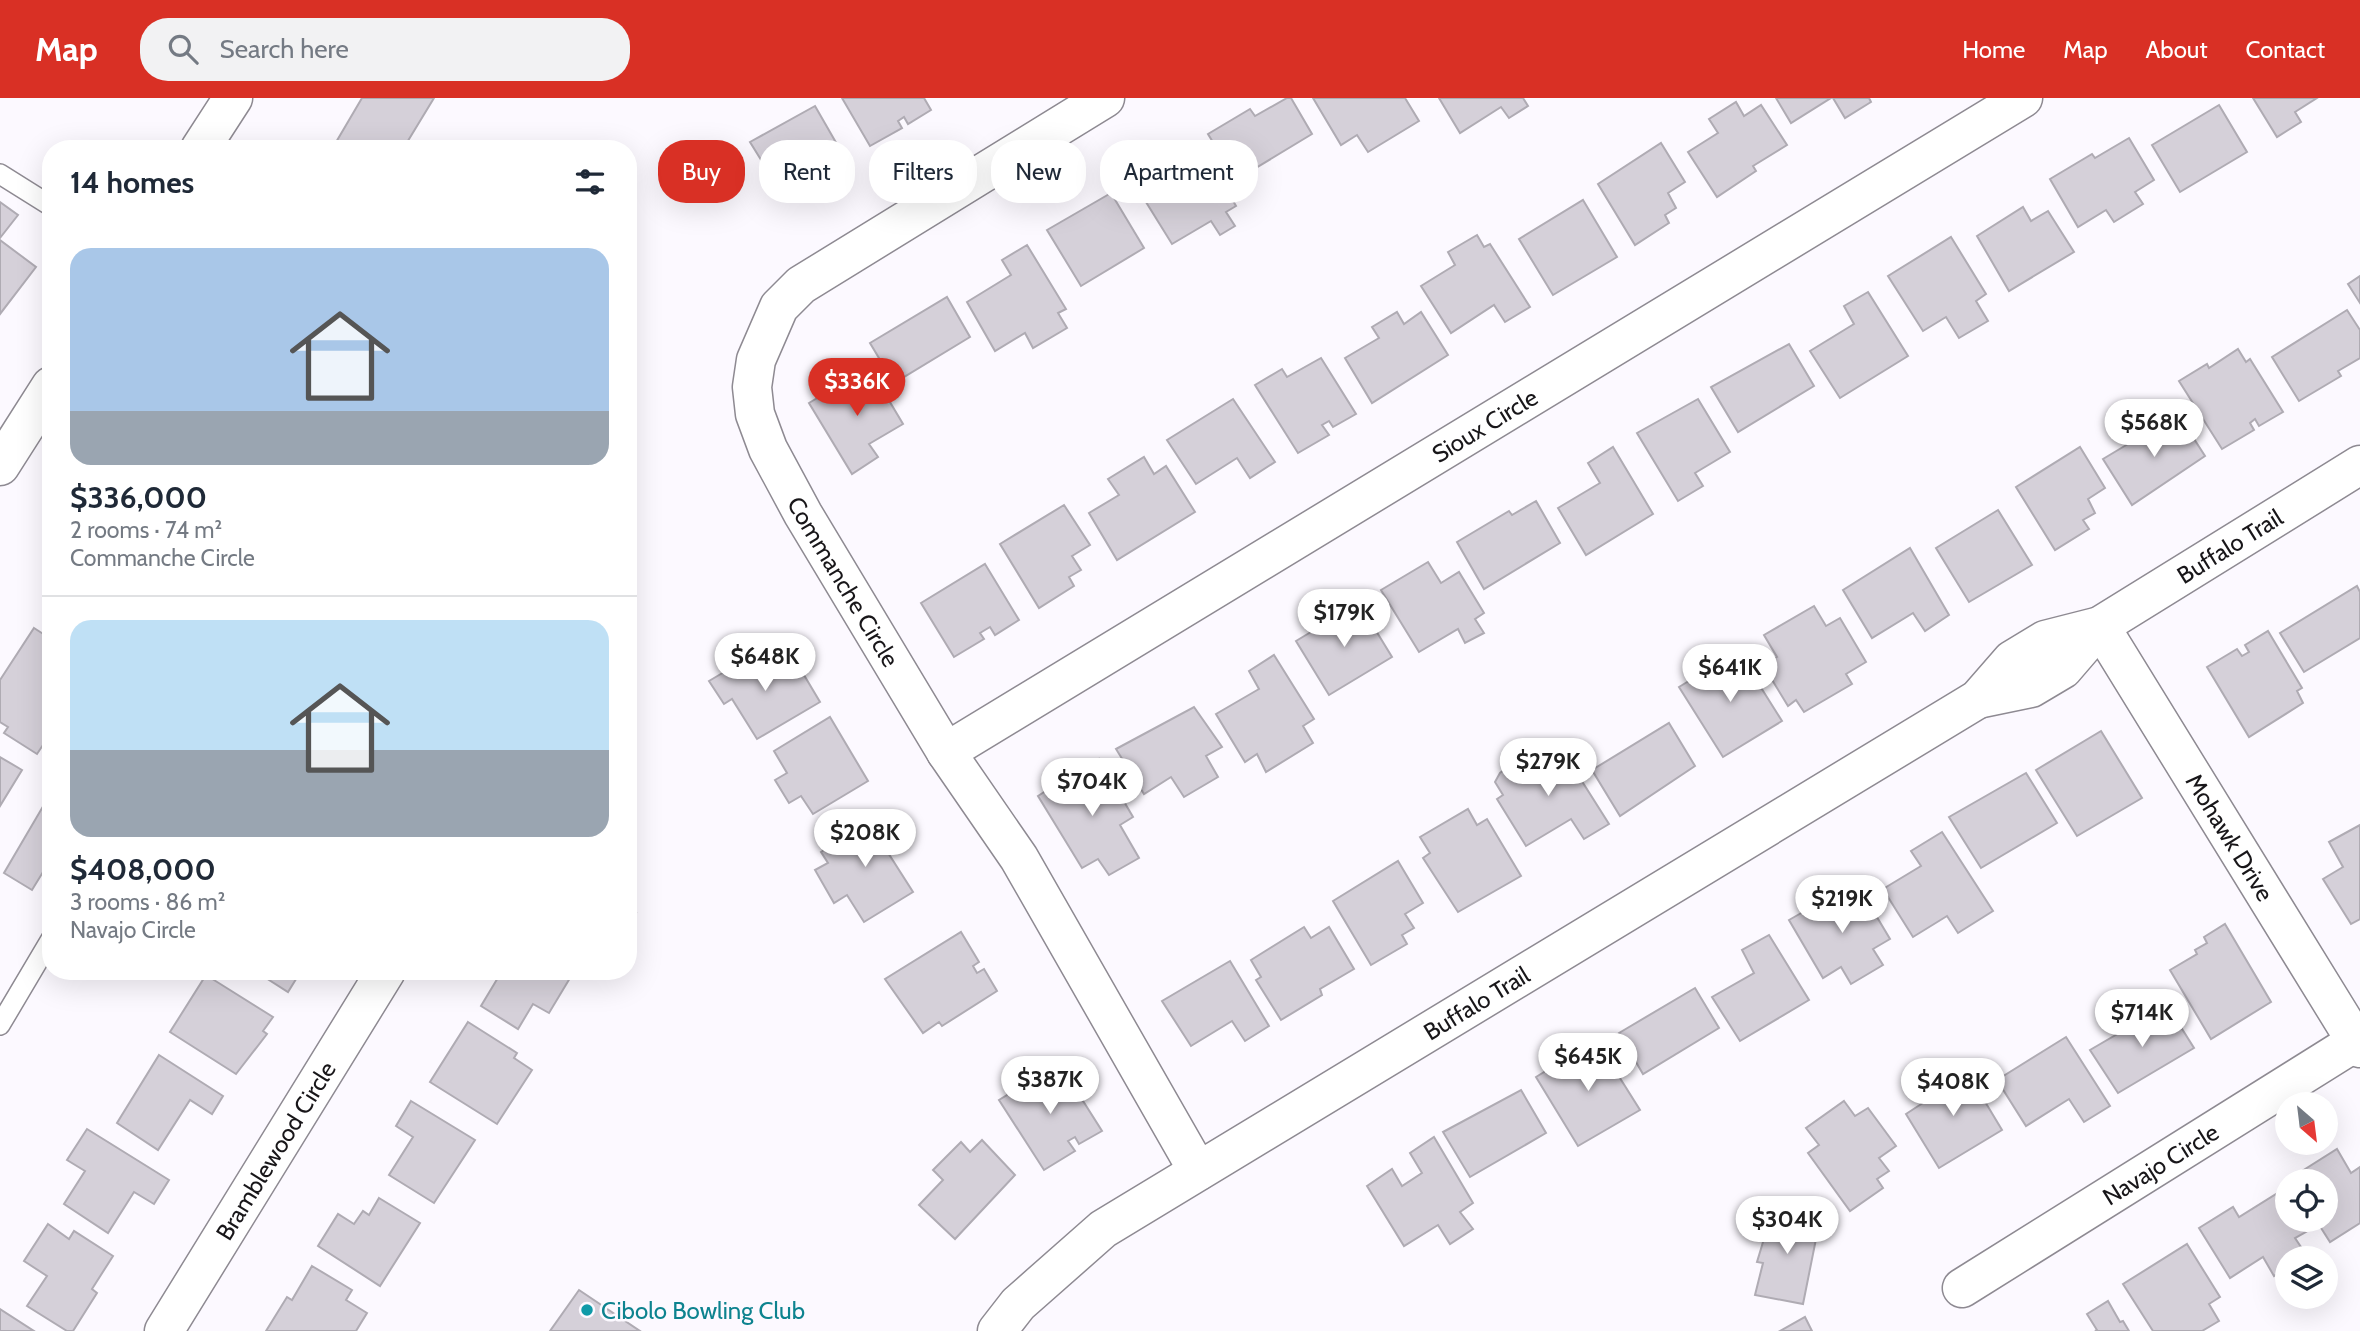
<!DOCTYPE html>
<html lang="en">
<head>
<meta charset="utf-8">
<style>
	body { margin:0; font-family:Cabin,sans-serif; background:#f2f2f3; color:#1f2937; height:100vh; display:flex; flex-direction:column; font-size:26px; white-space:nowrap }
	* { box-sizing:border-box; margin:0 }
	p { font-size:23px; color:#747a83 }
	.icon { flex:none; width:38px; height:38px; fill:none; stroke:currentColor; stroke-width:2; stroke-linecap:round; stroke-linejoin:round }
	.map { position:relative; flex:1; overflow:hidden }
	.sheet { position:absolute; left:42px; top:42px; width:595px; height:840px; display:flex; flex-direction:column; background:#fff; border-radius:28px; box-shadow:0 7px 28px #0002 }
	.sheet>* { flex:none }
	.top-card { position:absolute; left:658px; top:42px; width:665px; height:63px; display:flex; gap:14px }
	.needle { width:46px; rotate:152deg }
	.fabs { position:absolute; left:2275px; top:994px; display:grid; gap:14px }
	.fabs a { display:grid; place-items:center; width:63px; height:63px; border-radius:50%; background:#fff; box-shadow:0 7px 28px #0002; font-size:35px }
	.price { position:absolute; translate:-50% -60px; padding:0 16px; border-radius:24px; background:#fff; color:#222; font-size:23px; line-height:46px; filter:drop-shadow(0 2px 4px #0008) }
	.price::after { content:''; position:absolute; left:50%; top:42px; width:21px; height:16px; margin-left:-10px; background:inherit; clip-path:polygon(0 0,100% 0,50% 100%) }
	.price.current { background:#d93025; color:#fff }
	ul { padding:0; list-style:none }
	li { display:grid; align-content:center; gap:14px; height:371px; padding:0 28px }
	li+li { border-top:2px solid #e0e1e3 }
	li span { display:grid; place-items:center; height:217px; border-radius:21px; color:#555 }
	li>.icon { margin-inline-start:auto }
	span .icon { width:126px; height:126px; fill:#fffc; stroke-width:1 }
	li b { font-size:30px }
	h2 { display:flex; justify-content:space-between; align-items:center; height:84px; padding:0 28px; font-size:30px }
	.pill { padding:0 24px; border-radius:28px; background:#fff; box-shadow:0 7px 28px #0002; font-size:24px; line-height:63px }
	.pill.current { background:#d93025; color:#fff }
	header { display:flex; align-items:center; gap:42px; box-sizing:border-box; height:98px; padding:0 35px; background:#d93025; color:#fff }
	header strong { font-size:33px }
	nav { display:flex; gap:38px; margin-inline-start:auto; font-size:24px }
	.search { width:490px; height:63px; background:#f2f2f3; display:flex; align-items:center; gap:18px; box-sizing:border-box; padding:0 24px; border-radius:28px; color:#747a83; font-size:26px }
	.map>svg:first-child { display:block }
	.building { fill:#d5d0d9; stroke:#afabb3; stroke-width:2 }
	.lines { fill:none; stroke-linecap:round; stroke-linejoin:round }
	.service-casing { stroke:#8e8a92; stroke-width:22 }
	.minor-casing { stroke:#8e8a92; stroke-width:41 }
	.service { stroke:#fff; stroke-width:19 }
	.minor { stroke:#fff; stroke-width:38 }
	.culture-dot { fill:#0f9aa8; stroke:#fcf9ff; stroke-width:2.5 }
	.labels { text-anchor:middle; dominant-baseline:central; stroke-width:5; stroke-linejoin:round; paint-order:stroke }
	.street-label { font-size:24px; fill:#181619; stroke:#fcf9ff }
	.culture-label { font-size:24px; fill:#0d838f; stroke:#fcf9ff; text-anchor:start }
</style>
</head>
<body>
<header>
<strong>Map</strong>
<div class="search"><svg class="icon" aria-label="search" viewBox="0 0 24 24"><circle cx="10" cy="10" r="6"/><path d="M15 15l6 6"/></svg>Search here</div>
<nav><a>Home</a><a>Map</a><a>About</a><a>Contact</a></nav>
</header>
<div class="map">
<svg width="2360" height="1233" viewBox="0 0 2360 1233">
	<rect width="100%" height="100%" fill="#fcf9ff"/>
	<!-- building -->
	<g class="building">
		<polygon points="362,0 434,0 403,51 332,51"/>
		<polygon points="842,0 924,0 931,12 908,26 904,19 898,23 902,30 870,48"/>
		<polygon points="1287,0 1291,0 1312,36 1236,82 1208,36 1250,11 1255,18"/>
		<polygon points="1313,0 1405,0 1419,23 1368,54 1357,37 1341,47"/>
		<polygon points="1439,0 1523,0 1528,8 1509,20 1501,9 1460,35"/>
		<polygon points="1776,0 1831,0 1791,25"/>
		<polygon points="1833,0 1869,0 1871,4 1845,20"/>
		<polygon points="2253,0 2317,0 2295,14 2301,24 2277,39"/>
		<polygon points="1736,4 1744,18 1761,7 1787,47 1753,68 1756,73 1717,99 1688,54 1718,35 1709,21"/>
		<polygon points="2219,7 2247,54 2180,94 2152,47"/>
		<polygon points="815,8 846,62 784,99 750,44"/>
		<polygon points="2129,40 2154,82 2135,94 2143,106 2114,124 2106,112 2078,129 2050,81 2092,56 2095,60"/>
		<polygon points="1661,45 1685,84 1668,95 1676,110 1665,117 1669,125 1635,147 1598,86"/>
		<polygon points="1211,65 1236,108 1226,114 1235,128 1220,137 1211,123 1172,146 1146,104"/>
		<polygon points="1111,95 1144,150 1081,188 1047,132"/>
		<polygon points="1583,102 1617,159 1553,197 1519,141"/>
		<polygon points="0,104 18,117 0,140"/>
		<polygon points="2023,109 2031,123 2048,113 2074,154 2009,193 1977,138"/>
		<polygon points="1477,137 1484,149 1490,146 1530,209 1505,224 1494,207 1451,235 1421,188 1455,167 1448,154"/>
		<polygon points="1951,139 1986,196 1976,203 1988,223 1959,240 1946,219 1923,233 1888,178"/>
		<polygon points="0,142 36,169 0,216"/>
		<polygon points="1027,147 1066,211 1058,215 1067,230 1033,250 1025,235 995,253 967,204 1011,177 1002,162"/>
		<polygon points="2360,178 2360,205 2348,186"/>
		<polygon points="1868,194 1908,258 1840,300 1810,253 1854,226 1844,208"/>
		<polygon points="947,199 970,239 894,285 870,245"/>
		<polygon points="2347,212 2360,232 2360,260 2338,273 2341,278 2299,303 2272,259"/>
		<polygon points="1397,214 1404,226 1421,214 1448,257 1372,305 1345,260 1379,240 1372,229"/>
		<polygon points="1789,246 1814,288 1738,334 1711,289"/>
		<polygon points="2238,251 2246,264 2250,261 2283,314 2259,328 2255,321 2250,325 2254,332 2222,351 2179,283 2207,266 2209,270"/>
		<polygon points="1321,260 1356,316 1333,329 1329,323 1322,327 1329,337 1298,355 1255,287 1282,271 1287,279"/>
		<polygon points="869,269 903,326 869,346 878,359 852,376 809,305 839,287 843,294 851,289 847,282"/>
		<polygon points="1233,301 1275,364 1250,380 1237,360 1196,386 1167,342"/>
		<polygon points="1698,301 1730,354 1695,375 1703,388 1678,403 1637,335"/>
		<polygon points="2178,316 2205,358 2132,407 2103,361"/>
		<polygon points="1613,349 1653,416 1586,457 1558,410 1600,385 1588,365"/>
		<polygon points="2080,349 2105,390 2088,401 2095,415 2083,422 2089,431 2055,452 2016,389"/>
		<polygon points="1144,359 1154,376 1166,368 1195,414 1117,462 1089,415 1119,397 1108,381"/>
		<polygon points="1536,403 1560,445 1484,491 1457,444 1509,413 1512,417"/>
		<polygon points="1064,407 1090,447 1072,458 1081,472 1069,479 1074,488 1039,510 1000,446"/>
		<polygon points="1998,412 2032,467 1969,504 1936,450"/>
		<polygon points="1910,450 1949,517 1925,533 1913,515 1872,540 1843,492"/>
		<polygon points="1428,464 1441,485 1459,474 1484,515 1475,521 1484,535 1465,545 1458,531 1419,554 1381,492"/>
		<polygon points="985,466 1019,522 995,537 990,529 980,535 984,541 954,559 921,505"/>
		<polygon points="2357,488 2360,494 2360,540 2304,574 2280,535"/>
		<polygon points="1359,505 1392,559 1329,597 1296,543"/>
		<polygon points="1814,508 1826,528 1840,520 1866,564 1846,576 1852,586 1804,614 1796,602 1788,608 1763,567 1777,559 1764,537"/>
		<polygon points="34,530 51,541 51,635 37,656 4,635 8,629 0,624 0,582"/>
		<polygon points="2268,533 2302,590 2297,593 2303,605 2249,639 2207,569 2237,551 2242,558 2249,554 2245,547"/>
		<polygon points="1738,553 1782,623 1723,659 1679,589"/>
		<polygon points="758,554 769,571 782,562 792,579 801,572 820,604 757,641 732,601 724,606 709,583"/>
		<polygon points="1274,557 1314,621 1303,628 1313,645 1266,674 1257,656 1245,664 1216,616 1259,591 1249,573"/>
		<polygon points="1194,609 1222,649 1206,658 1218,679 1184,699 1171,679 1144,696 1116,651"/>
		<polygon points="830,619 868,683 813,716 801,698 789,705 775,682 787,675 774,653"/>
		<polygon points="1669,625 1695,668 1620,718 1592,672"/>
		<polygon points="2101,633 2142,700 2077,738 2036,672"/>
		<polygon points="1559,647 1609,726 1584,741 1571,721 1526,748 1497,701 1503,697 1495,684 1500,675 1508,669 1515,670 1525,684 1529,681 1522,670"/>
		<polygon points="0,659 22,672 0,708"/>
		<polygon points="1099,661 1133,719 1120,727 1139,760 1109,777 1098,761 1082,770 1038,698 1069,678 1073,685 1079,682 1076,675"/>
		<polygon points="2026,675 2057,725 1981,770 1949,719"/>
		<polygon points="45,705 51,708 51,761 32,792 4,775"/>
		<polygon points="1468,711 1477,727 1487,721 1521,778 1458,814 1423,760 1430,755 1420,739"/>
		<polygon points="887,713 903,739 885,750 913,794 864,824 847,797 834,805 815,772 828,765 821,754"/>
		<polygon points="2360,727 2360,821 2351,826 2323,781 2343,769 2329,744"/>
		<polygon points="1942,734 1993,813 1958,835 1947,818 1913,839 1883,791 1921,768 1911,753"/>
		<polygon points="1398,763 1423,805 1405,816 1414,830 1402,837 1407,846 1371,867 1333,803"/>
		<polygon points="1856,784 1890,841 1873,851 1883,867 1851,886 1841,869 1823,880 1789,822 1817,806 1819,809"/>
		<polygon points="628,812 636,815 628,830"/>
		<polygon points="2225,826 2271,904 2211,941 2170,872 2197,856 2195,852 2207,845 2204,839"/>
		<polygon points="1304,829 1311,840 1329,829 1354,871 1320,891 1322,897 1281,922 1256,882 1261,879 1251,862"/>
		<polygon points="961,834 979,864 973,868 977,875 984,871 997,893 942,928 939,924 923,935 885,881"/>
		<polygon points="1769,837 1809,902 1740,943 1712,899 1754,875 1742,852"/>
		<polygon points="1230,863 1269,928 1245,943 1232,923 1191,948 1162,903"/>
		<polygon points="255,873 301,873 288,894"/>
		<polygon points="502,873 560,873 570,880 549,915 533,906 518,931 481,908"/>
		<polygon points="206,877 273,919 263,933 267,936 236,976 170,934"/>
		<polygon points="1695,890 1719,930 1643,976 1619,935"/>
		<polygon points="2167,907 2194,950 2118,995 2090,952"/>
		<polygon points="468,924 517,955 514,960 532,972 497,1026 430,984"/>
		<polygon points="2066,939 2110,1008 2084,1024 2069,1001 2026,1028 1997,982"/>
		<polygon points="1596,942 1640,1012 1578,1048 1536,979"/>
		<polygon points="159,957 223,998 212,1016 190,1002 158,1052 117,1025"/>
		<polygon points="1059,965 1102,1033 1079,1046 1075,1039 1068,1043 1075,1053 1044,1072 999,1002"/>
		<polygon points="1948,970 1957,984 1969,977 2002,1032 1939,1070 1906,1016 1932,999 1924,985"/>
		<polygon points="1521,992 1546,1035 1470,1079 1443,1034"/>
		<polygon points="411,1003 475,1042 434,1105 389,1077 413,1039 396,1028"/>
		<polygon points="1844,1003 1855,1018 1868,1010 1896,1048 1879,1060 1889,1073 1877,1081 1883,1090 1850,1113 1808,1055 1819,1047 1806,1030"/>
		<polygon points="87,1031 169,1082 154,1106 134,1094 108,1135 64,1106 85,1073 67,1062"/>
		<polygon points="1434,1039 1473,1105 1460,1114 1473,1131 1450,1146 1438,1127 1404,1148 1367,1088 1392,1071 1402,1088 1422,1075 1410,1055"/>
		<polygon points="982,1042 1015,1077 955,1141 919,1107 943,1082 933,1072 961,1044 970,1054"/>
		<polygon points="2337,1051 2351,1075 2360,1069 2360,1125 2330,1144 2316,1122 2326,1122 2326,1083 2293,1083 2291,1080"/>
		<polygon points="2281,1093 2287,1103 2287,1122 2298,1122 2306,1134 2295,1140 2307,1158 2287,1160 2287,1170 2274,1178 2263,1159 2230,1180 2199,1130 2233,1109 2239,1119"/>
		<polygon points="379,1100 420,1125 380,1188 318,1148 338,1116 354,1126 363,1113 369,1117"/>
		<polygon points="1773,1111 1820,1121 1803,1206 1755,1197 1763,1165 1757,1164"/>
		<polygon points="48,1126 69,1141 74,1133 113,1158 92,1191 97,1195 73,1233 67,1233 27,1208 47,1178 24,1163"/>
		<polygon points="2187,1146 2220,1199 2209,1206 2219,1223 2202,1233 2153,1233 2123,1186"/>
		<polygon points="312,1168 352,1192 346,1202 367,1215 356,1233 266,1233 287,1199 292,1202"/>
		<polygon points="579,1192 640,1233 550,1233"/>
		<polygon points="2108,1203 2120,1224 2123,1223 2129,1233 2095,1233 2097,1232 2087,1216"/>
		<polygon points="0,1211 34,1233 0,1233"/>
		<polygon points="1805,1219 1812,1233 1780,1233"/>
	</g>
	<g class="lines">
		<!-- service casing -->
		<g class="service-casing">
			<g id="service">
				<polyline points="0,76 51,108"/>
				<polyline points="0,927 51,841"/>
			</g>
		</g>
		<!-- minor casing -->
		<g class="minor-casing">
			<g id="minor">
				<path id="s1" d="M 1105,0 L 801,187 L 779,209 L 756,262 L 752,289 L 755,316 L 768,351 L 803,416 L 946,654 L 1019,760 L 1198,1073"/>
				<polyline points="200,51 233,0"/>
				<polyline points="0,368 51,288"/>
				<path id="s2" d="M 2100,528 L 2360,950"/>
				<polyline points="1978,601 2031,590 2063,571 2100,528"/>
				<path id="s3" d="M 946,654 L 2023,0"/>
				<path id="s4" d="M 1962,1190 L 2360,941"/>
				<path id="s5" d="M 164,1233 L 386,873"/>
				<path id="s6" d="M 997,1233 L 1018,1206 L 1103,1131 L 1978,601 L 2012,562 L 2045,542 L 2100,528 L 2360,367"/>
			</g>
		</g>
		<!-- service -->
		<use href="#service" class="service"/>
		<!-- minor -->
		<use href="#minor" class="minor"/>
	</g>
	<!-- markers -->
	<circle class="culture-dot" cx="587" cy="1212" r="7"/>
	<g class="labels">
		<!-- street labels -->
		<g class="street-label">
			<text stroke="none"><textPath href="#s3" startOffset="630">Sioux Circle</textPath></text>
			<text stroke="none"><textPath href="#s6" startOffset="1470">Buffalo Trail</textPath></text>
			<text stroke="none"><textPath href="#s1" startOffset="690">Commanche Circle</textPath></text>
			<text stroke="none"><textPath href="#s2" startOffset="248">Mohawk Drive</textPath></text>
			<text stroke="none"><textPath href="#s6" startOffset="584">Buffalo Trail</textPath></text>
			<text stroke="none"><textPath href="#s5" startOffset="212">Bramblewood Circle</textPath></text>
			<text stroke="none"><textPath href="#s4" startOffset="234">Navajo Circle</textPath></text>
		</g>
		<!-- culture labels -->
		<g class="culture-label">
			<text x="601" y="1212">Cibolo Bowling Club</text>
		</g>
	</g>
</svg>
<div class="fabs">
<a><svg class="needle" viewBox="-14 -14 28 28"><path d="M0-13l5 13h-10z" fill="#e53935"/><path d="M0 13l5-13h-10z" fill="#747a83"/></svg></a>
<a><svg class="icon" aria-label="locate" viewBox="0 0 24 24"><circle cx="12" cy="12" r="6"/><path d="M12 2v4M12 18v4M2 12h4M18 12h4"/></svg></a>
<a><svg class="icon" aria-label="layers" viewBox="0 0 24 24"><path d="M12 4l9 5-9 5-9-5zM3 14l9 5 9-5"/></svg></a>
</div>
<b class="price current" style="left:857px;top:320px">$336K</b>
<b class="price" style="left:2154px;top:361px">$568K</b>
<b class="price" style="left:1344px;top:551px">$179K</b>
<b class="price" style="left:765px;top:595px">$648K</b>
<b class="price" style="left:1730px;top:606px">$641K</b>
<b class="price" style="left:1548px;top:700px">$279K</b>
<b class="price" style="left:1092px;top:720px">$704K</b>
<b class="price" style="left:865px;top:771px">$208K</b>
<b class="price" style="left:1842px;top:837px">$219K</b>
<b class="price" style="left:2142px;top:951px">$714K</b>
<b class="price" style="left:1588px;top:995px">$645K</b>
<b class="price" style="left:1050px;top:1018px">$387K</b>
<b class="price" style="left:1953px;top:1020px">$408K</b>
<b class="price" style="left:1787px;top:1158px">$304K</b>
<div class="top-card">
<a class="pill current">Buy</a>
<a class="pill">Rent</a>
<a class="pill">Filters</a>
<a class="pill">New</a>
<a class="pill">Apartment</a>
</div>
<section class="sheet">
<h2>14 homes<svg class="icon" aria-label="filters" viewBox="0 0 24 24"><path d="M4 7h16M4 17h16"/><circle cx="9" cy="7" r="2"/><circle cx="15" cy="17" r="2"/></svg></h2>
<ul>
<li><span style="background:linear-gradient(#a9c7e8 75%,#9aa5b1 0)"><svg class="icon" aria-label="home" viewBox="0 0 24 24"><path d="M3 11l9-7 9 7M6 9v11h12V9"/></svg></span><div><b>$336,000</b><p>2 rooms · 74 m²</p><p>Commanche Circle</p></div></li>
<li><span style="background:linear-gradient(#bfe0f5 60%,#9aa5b1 0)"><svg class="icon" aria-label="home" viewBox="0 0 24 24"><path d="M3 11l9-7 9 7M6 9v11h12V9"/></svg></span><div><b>$408,000</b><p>3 rooms · 86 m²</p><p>Navajo Circle</p></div></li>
</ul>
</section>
</div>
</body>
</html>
